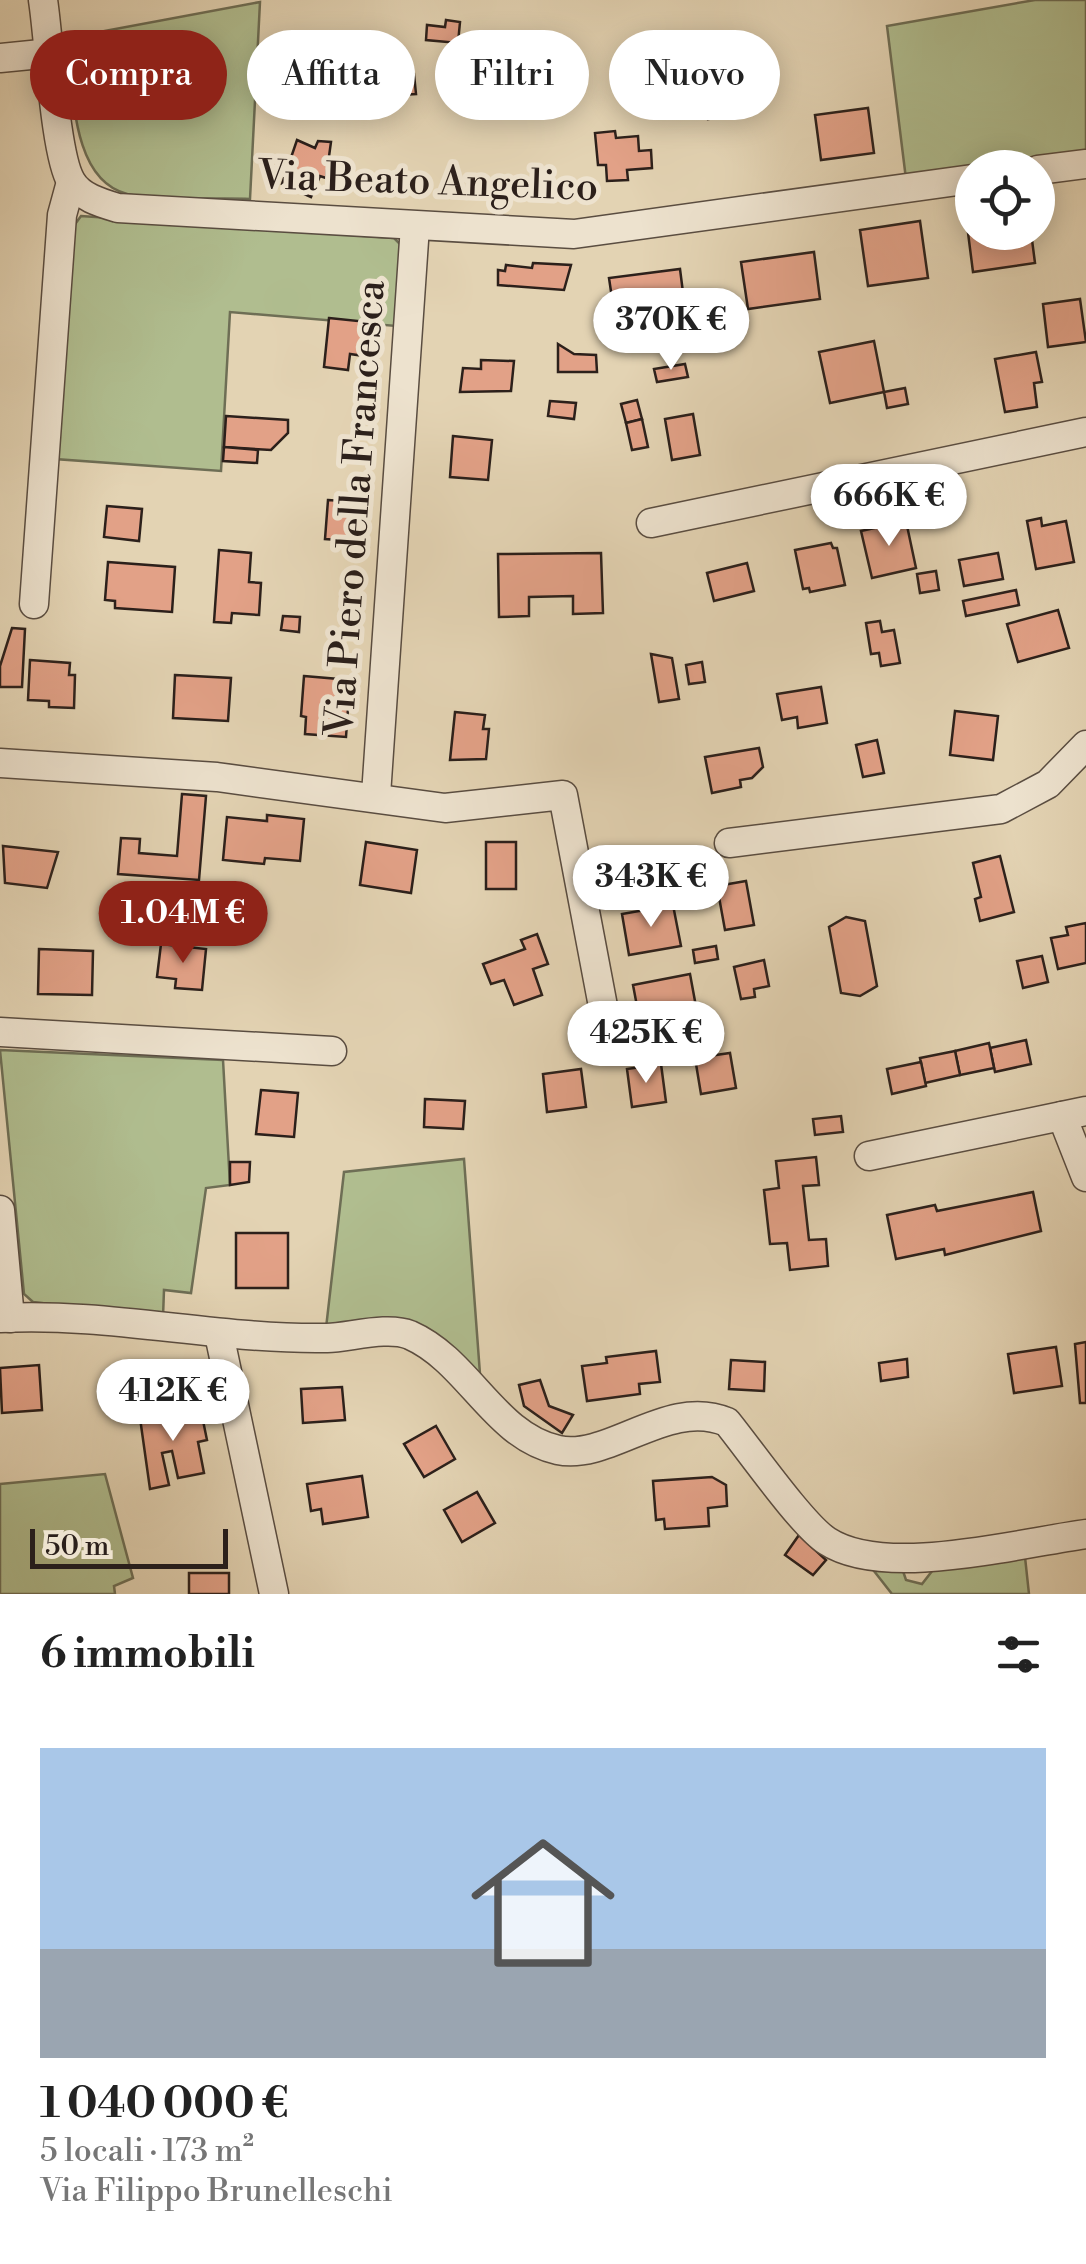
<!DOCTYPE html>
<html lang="it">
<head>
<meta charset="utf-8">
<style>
	body { margin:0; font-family:"Libre Bodoni",serif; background:#f6f6f6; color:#222; height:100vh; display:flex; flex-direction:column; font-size:38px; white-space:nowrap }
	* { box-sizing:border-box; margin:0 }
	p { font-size:32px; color:#767676 }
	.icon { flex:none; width:55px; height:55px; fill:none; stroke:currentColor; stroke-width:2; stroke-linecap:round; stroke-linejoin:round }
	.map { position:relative; height:1594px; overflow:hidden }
	.sheet { display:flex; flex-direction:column; background:#fff; flex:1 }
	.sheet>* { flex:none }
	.banner { position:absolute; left:30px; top:30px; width:1028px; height:90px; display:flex; gap:20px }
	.buttons { position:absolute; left:955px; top:150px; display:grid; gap:20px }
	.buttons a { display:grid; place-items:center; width:100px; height:100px; border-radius:50%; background:#fff; box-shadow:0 5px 25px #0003; font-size:50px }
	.scale { position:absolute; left:30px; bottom:25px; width:198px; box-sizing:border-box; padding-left:10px; border:5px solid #2c201b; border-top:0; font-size:28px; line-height:35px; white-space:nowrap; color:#2c201b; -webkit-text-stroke:8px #ede2ce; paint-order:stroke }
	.price { position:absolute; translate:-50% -85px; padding:0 22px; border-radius:35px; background:#fff; color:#222; font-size:32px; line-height:65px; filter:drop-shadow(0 2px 5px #0008) }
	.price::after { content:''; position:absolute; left:50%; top:60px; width:30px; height:22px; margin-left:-15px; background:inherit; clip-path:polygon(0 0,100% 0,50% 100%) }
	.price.current { background:#8f2418; color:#fff }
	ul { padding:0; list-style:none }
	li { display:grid; align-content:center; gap:20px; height:530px; padding:0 40px }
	li span { display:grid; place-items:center; height:310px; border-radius:0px; color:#555 }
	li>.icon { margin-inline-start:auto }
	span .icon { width:180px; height:180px; fill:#fffc; stroke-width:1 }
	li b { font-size:42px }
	h2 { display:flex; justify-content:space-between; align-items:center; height:120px; padding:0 40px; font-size:42px }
	.pill { padding:0 35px; border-radius:45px; background:#fff; box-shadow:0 5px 25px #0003; font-size:35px; line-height:90px }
	.pill.current { background:#8f2418; color:#fff }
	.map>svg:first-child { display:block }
	.green { fill:#b0bd8f; stroke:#6e6e55; stroke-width:2.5 }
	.building { fill:#e2a187; stroke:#2c201b; stroke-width:2.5 }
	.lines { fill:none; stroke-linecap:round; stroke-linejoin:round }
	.minor-casing { stroke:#5a4d41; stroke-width:31 }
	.minor { stroke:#ede2ce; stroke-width:28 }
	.labels { text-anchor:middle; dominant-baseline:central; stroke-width:10; stroke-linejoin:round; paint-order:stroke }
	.street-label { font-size:40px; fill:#2c201b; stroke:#ede2ce }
</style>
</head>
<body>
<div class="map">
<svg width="1086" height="1594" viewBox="0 0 1086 1594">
	<rect width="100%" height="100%" fill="#e3d3b3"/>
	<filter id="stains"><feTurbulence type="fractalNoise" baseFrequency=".002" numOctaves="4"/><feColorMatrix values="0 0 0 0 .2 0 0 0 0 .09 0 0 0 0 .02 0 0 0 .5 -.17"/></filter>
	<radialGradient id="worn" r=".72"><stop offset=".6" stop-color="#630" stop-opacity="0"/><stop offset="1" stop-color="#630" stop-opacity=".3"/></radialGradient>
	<!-- green -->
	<g class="green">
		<polygon points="1035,0 1086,0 1086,154 906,179 887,26"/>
		<path d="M 260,2 L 250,199 C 214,197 161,202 127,194 C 69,179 74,85 67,38 Z"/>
		<polygon points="81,216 394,238 401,245 396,326 230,312 221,471 55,459 73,227"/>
		<polygon points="0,1050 223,1060 230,1185 206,1188 191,1293 164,1290 163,1317 33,1302 24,1294"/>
		<path d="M 464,1159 L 480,1374 C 424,1313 404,1317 326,1328 L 344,1172 Z"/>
		<polygon points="105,1474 133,1578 114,1586 115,1594 0,1594 0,1484"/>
		<polygon points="1025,1557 1029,1594 892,1594 874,1571 903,1571 906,1580 922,1584 936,1566"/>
	</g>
	<!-- building -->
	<g class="building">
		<polygon points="446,20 460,22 458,43 426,40 427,25 445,27"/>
		<polygon points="665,58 670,83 626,91 622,65"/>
		<polygon points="759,68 763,95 755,96 758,111 708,119 701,77"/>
		<polygon points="414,74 416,94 400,95 399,75"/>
		<polygon points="868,108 874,153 821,160 815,115"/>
		<polygon points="615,131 616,138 638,136 639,151 651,150 652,168 627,170 628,180 607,181 606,165 598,165 595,133"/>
		<polygon points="297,140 315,148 318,141 331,142 326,178 320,176 311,197 282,184"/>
		<polygon points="972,216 972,232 1031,232 1035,263 973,272 966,217"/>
		<polygon points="920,221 928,278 868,286 860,230"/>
		<polygon points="814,252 820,299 748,309 741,262"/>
		<polygon points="533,263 571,265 564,290 498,285 498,270 505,271 506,265 532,268"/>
		<polygon points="680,269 686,316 616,325 609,278"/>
		<polygon points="1080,299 1086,342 1048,347 1043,304"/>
		<polygon points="329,318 368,322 364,356 350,354 348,370 324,367"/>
		<polygon points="874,341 884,392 830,403 819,352"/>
		<polygon points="558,344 574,354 596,355 597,372 558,372"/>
		<polygon points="1036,352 1042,382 1034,383 1037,407 1005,412 995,359"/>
		<polygon points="481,360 514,361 511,391 460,392 463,368 481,369"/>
		<polygon points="685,364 688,377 657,382 654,369"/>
		<polygon points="905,388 908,404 887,408 884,392"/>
		<polygon points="637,400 642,419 626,423 621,404"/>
		<polygon points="550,401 576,403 574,419 548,416"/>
		<polygon points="693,414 700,455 672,460 665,419"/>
		<polygon points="226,416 288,420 288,433 271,450 224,447"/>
		<polygon points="642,419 648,447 632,450 626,423"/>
		<polygon points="453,436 492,440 488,480 450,477"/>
		<polygon points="224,447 258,450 257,463 223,461"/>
		<polygon points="328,500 369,503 366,542 325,539"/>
		<polygon points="107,506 142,509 139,541 104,537"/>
		<polygon points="1041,518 1042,526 1066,521 1074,562 1036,569 1027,521"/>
		<polygon points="906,521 916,568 872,578 861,531"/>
		<polygon points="831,543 833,548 837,548 845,585 810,592 809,588 803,589 795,550"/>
		<polygon points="219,550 251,553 249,582 261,583 259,615 232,613 231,623 214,622"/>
		<polygon points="601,553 603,613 573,614 573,596 529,597 529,616 499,617 498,554"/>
		<polygon points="998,553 1003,579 964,586 959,560"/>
		<polygon points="108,562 175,567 172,612 115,608 115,601 105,600"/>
		<polygon points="747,563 754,591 714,601 707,573"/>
		<polygon points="936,571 939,590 920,593 917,574"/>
		<polygon points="1016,590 1019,605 966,616 963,601"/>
		<polygon points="1058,610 1069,648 1018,662 1007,624"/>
		<polygon points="283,616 300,617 299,632 281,630"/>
		<polygon points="880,621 882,632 894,630 900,663 881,666 879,653 871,654 866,623"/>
		<polygon points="12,628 25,629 22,687 0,687 0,666"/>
		<polygon points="651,654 672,658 679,699 659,702"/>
		<polygon points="30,660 70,663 69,675 75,675 74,708 49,707 49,701 28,700"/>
		<polygon points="702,662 705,682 689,684 686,665"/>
		<polygon points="175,675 231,678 228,721 173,718"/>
		<polygon points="304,676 350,680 346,737 305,734 306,717 301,716"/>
		<polygon points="821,687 827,723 798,728 797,717 782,720 777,694"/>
		<polygon points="955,711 998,716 993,760 950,755"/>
		<polygon points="455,712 485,715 483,729 489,729 486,759 450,760"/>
		<polygon points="877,740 884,773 863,777 856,745"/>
		<polygon points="759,748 763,767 752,778 740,780 741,787 712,793 705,757"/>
		<polygon points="182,794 206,796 199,880 118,874 121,838 140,839 139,853 177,856"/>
		<polygon points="267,815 304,819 300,861 265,858 264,864 223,860 227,817 267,821"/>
		<polygon points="366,842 417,850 411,893 360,885"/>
		<rect x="486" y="842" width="30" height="47"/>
		<polygon points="3,846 58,852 47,888 5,883"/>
		<polygon points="1000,856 1014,912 980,921 975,899 981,897 973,863"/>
		<polygon points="746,881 754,925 725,930 717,886"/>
		<polygon points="673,905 681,946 629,955 622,914"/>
		<polygon points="846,917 865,921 877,986 860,996 841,993 829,927"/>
		<polygon points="1086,923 1086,963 1058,969 1051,938 1068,935 1066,927"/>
		<polygon points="537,934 548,964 533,969 542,995 514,1005 504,980 491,984 483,964 525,949 521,940"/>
		<polygon points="161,944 206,949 202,990 175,988 176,979 157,977"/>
		<polygon points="716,946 718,959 695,963 693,950"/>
		<polygon points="39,949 93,951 92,995 38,994"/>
		<polygon points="1042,956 1048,982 1023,988 1017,961"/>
		<polygon points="764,960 769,986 754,989 755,997 741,999 734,967"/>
		<polygon points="690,974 697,1012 640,1022 633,985"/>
		<polygon points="1026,1040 1031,1064 995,1072 990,1048"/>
		<polygon points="989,1043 994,1068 960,1075 955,1051"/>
		<polygon points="955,1051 960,1075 925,1083 920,1058"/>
		<polygon points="730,1053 736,1088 701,1094 695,1058"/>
		<polygon points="921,1062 926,1086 892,1094 887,1069"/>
		<polygon points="661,1064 666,1102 632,1107 627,1069"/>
		<polygon points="581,1069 586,1107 547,1112 543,1074"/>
		<polygon points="261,1090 298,1093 294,1137 256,1134"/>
		<polygon points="425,1099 465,1101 463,1129 424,1127"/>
		<polygon points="841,1116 843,1132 815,1135 813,1119"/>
		<polygon points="816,1157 819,1185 803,1186 809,1240 826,1239 828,1266 790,1270 787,1243 770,1244 764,1190 779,1188 776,1161"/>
		<polygon points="230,1162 250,1162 249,1182 230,1185"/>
		<polygon points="1033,1192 1041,1231 945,1255 944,1249 896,1259 887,1215 935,1205 937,1211"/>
		<rect x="236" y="1233" width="52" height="55"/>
		<polygon points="1086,1342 1086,1403 1080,1403 1075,1344"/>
		<polygon points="1056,1347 1062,1386 1014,1393 1008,1354"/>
		<polygon points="656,1351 660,1382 639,1384 640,1394 587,1401 582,1366 607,1363 606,1357"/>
		<polygon points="907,1359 908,1377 881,1381 879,1363"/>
		<polygon points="731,1360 765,1362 764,1391 729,1389"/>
		<polygon points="39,1365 42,1410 2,1413 0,1368"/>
		<polygon points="540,1380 549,1406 573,1415 562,1433 524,1406 519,1385"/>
		<polygon points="342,1387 345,1420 303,1423 301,1389"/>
		<polygon points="200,1406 207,1440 198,1442 204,1473 178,1478 172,1451 162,1453 169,1485 150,1489 140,1418"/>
		<polygon points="436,1426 455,1459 424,1477 404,1444"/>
		<polygon points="362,1476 368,1517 323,1524 321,1509 311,1511 307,1484"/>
		<polygon points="712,1477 726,1485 727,1506 708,1508 709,1526 665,1529 664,1519 656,1520 653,1481"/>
		<polygon points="477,1492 495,1523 462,1542 444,1510"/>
		<polygon points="799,1535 826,1560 813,1575 785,1555"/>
		<rect x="189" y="1573" width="40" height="21"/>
	</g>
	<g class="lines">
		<!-- minor casing -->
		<g class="minor-casing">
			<g id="minor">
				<path d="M 43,0 C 49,38 55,155 71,181 C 80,197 101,203 118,208 L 574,234 L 972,179"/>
				<polyline points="0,58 51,53"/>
				<polyline points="1038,170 1086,164"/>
				<polyline points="651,523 1086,432"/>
				<polyline points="34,604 62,215 71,182"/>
				<polyline points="0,763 217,777 445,808 563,795 605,1017"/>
				<polyline points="376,795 415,226"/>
				<polyline points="729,843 1001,809 1048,784 1086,745"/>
				<polyline points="0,1032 332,1051"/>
				<polyline points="1062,1116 1086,1177"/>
				<polyline points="869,1156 1086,1111"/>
				<polyline points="0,1210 10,1318"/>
				<path d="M 0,1318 C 109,1312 218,1340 327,1338 C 351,1337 388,1326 410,1335 C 469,1361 494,1436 558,1450 C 610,1461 668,1397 727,1422 C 749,1449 802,1525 827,1541 C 885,1579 1019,1543 1086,1534"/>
				<polyline points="219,1334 274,1594"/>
			</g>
		</g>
		<!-- minor -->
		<use href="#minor" class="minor"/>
	</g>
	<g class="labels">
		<!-- street labels -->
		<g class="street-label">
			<text transform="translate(428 182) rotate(2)">Via Beato Angelico</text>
			<text transform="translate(356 508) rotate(-86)">Via Piero della Francesca</text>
		</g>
	</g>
	<rect width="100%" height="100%" filter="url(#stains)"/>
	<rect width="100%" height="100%" fill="url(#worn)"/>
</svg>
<div class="buttons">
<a><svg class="icon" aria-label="locate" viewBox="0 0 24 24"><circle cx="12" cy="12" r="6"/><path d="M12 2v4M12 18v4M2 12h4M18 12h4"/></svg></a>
</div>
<div class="scale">50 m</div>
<b class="price" style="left:671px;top:373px">370K €</b>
<b class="price" style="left:889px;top:549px">666K €</b>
<b class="price" style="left:651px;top:930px">343K €</b>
<b class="price current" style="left:183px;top:966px">1.04M €</b>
<b class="price" style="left:646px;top:1086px">425K €</b>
<b class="price" style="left:173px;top:1444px">412K €</b>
<div class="banner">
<a class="pill current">Compra</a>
<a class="pill">Affitta</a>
<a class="pill">Filtri</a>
<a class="pill">Nuovo</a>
</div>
</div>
<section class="sheet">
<h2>6 immobili<svg class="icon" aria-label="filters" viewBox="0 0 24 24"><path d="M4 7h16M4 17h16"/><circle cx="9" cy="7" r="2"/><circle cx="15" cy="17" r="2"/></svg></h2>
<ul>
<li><span style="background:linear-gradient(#a9c7e8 65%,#9aa5b1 0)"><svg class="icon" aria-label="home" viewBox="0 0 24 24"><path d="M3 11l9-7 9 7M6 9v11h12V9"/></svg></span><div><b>1 040 000 €</b><p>5 locali · 173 m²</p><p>Via Filippo Brunelleschi</p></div></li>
</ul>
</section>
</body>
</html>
